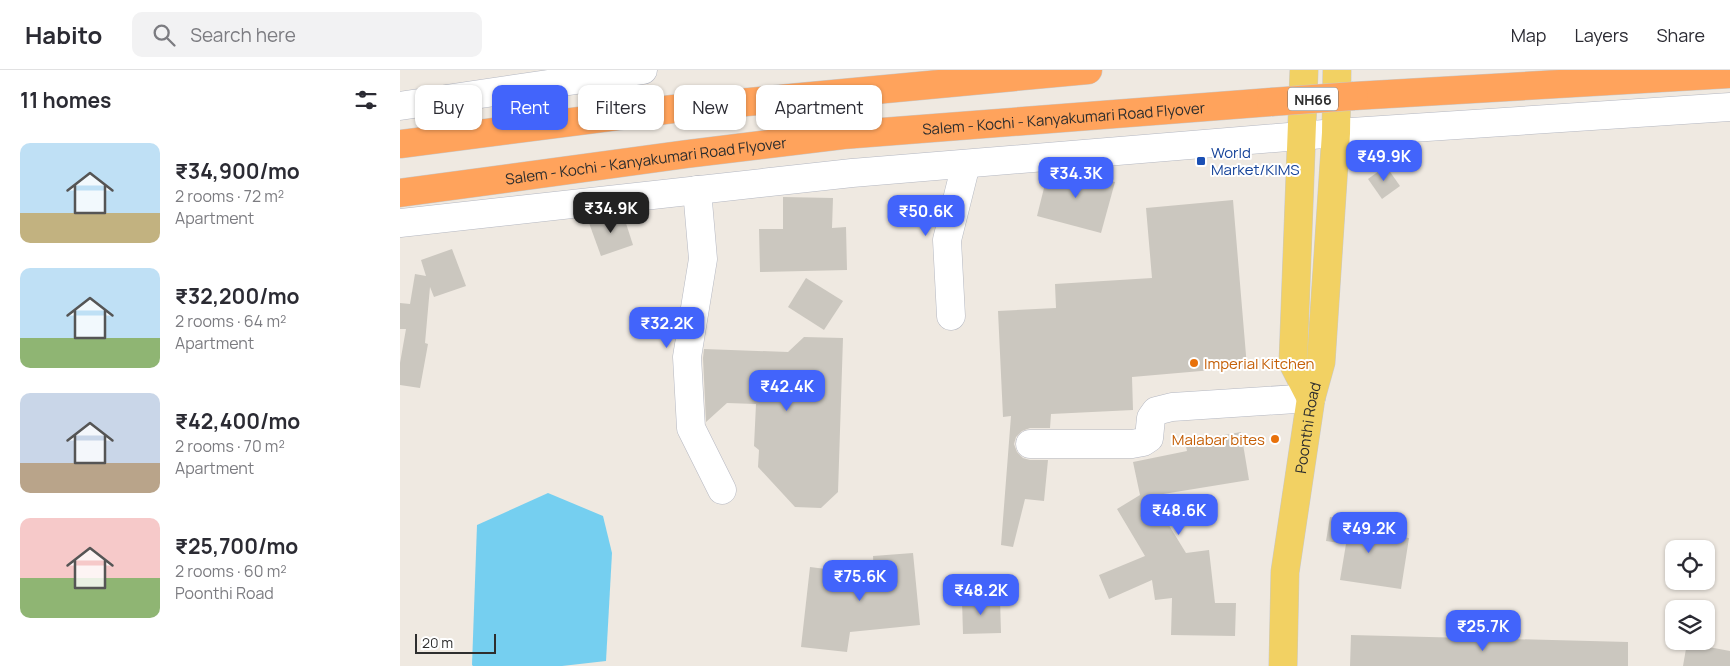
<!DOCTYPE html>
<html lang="en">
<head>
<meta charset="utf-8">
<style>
	body { margin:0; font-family:Manrope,sans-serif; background:#f2f2f3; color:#2b2b33; height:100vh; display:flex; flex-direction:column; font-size:19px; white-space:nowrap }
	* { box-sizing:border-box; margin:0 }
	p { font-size:16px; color:#7c7c81 }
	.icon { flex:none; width:28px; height:28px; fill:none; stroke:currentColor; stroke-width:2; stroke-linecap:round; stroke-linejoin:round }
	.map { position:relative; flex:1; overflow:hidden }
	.drawer { display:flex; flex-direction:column; background:#fff; width:400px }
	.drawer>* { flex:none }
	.guide { position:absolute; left:15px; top:15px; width:475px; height:45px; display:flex; gap:10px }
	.buttons { position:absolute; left:1265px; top:470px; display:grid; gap:10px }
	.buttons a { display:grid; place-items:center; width:50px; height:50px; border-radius:10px; background:#fff; box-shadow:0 1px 4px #0004; font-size:25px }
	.scale { position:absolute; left:15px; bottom:12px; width:81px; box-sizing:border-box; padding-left:5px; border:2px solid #2e2e2e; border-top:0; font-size:14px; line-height:18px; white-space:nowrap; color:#2e2e2e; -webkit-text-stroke:4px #fff; paint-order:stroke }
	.price { position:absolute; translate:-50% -42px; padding:0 11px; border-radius:10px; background:#4264fb; color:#fff; font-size:16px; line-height:32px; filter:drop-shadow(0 1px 2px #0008) }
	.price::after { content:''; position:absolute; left:50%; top:30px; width:15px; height:11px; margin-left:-8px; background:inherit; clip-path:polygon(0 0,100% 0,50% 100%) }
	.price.current { background:#222; color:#fff }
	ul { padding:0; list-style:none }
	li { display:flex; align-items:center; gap:15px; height:125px; padding:0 20px }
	li span { display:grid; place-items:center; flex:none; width:140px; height:100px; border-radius:10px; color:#555 }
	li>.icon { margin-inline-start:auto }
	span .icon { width:60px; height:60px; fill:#fffc; stroke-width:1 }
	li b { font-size:21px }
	h2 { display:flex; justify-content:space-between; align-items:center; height:60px; padding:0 20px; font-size:21px }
	.tag { padding:0 18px; border-radius:10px; background:#fff; box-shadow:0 1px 4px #0004; font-size:18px; line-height:45px }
	.tag.current { background:#4264fb; color:#fff }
	header { display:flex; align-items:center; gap:30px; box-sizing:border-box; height:70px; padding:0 25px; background:#fff; border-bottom:1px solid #e1e1e2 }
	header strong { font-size:24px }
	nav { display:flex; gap:28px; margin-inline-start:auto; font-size:18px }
	.search { width:350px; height:45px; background:#f2f2f3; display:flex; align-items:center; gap:12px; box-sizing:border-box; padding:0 18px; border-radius:10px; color:#7c7c81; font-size:19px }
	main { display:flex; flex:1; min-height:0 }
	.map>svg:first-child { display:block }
	.water { fill:#75cff0 }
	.building { fill:#cbc7bf }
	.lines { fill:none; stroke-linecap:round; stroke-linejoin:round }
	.minor-casing { stroke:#b4b7c1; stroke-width:29 }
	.major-casing { stroke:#c9c9c9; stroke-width:29 }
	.highway-casing { stroke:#c9c9c9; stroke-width:29 }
	.minor { stroke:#fff; stroke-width:28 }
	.major { stroke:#f2d163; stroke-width:28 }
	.highway { stroke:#ffa35c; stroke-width:28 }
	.highway-bridge-casing { stroke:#c9c9c9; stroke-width:29; stroke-linecap:butt }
	.highway-bridge { stroke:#ffa35c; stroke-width:28 }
	.transit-dot { fill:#1a4fb4; stroke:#fff; stroke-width:2 }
	.food-dot { fill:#e8710a; stroke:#fff; stroke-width:2 }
	.labels { text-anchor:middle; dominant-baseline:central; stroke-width:4; stroke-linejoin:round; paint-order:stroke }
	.shield { fill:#fff; stroke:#6d6d6d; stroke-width:1 }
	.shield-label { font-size:14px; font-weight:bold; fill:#2e2e2e }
	.street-label { font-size:15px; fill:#2e2e2e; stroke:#fff }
	.transit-label { font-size:15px; fill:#164399; stroke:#fff; text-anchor:start }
	.food-label { font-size:15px; fill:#c56008; stroke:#fff; text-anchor:start }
</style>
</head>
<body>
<header>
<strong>Habito</strong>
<div class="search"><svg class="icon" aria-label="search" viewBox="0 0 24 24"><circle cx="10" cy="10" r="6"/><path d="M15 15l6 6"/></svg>Search here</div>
<nav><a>Map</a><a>Layers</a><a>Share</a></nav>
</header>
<main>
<section class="drawer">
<h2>11 homes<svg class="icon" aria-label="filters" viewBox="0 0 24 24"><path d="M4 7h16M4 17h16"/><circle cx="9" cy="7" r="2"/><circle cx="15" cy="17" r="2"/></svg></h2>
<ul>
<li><span style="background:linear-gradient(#bfe0f5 70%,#c2b280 0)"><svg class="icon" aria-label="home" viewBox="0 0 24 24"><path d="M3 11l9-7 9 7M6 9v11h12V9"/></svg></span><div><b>₹34,900/mo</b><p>2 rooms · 72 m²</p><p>Apartment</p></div></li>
<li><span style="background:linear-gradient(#bfe0f5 70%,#8fb573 0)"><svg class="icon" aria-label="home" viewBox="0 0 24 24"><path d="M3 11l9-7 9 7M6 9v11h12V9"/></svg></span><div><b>₹32,200/mo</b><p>2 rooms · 64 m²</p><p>Apartment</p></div></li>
<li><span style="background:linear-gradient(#c9d6e8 70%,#b9a48a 0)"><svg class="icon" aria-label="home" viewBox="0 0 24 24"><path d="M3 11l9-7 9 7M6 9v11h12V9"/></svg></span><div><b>₹42,400/mo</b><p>2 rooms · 70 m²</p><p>Apartment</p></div></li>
<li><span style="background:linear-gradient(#f6c9c9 60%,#8fb573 0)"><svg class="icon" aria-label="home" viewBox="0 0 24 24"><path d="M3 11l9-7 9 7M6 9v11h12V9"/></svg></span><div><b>₹25,700/mo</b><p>2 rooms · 60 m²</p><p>Poonthi Road</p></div></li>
</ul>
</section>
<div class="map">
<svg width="1330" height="596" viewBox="0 0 1330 596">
	<rect width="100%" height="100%" fill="#efe9e1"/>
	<!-- water -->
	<polygon class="water" points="148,423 203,446 212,483 206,591 162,596 73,596 72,595 77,455"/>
	<!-- building -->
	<g class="building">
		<polygon points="986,96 1000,116 982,129 968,109"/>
		<polygon points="672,100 715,112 701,163 637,146 648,102"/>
		<polygon points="383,127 433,128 432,158 446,157 447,200 360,202 359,159 383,159"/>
		<polygon points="833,130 847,297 732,307 733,340 651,344 650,358 630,358 622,361 616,367 614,374 617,382 623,388 630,390 648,390 644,431 625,429 613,477 601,475 611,346 603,347 598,241 656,238 655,214 752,208 746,138"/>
		<polygon points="223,144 233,175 201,186 189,153 212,145"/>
		<polygon points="52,179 66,216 34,227 30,217 25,273 28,274 20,318 0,315 0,293 6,259 0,259 0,233 10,234 15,204 26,206 21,190"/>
		<polygon points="406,208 443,231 424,260 388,237"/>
		<polygon points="404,267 443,268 438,422 421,438 395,437 358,397 359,380 354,376 356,334 327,333 306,352 303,288 304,279 388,282"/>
		<polygon points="841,362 849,410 751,426 786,483 809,480 815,533 836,533 835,566 771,565 772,528 755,530 752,510 709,529 699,505 745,486 717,439 740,425 733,392 787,381 785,372"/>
		<polygon points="930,447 968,452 967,462 1009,468 1001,519 940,510 946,474 926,471"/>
		<polygon points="513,483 520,555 450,562 447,582 401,577 410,497 474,505 473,486"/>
		<polygon points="600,529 601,563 563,564 562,530"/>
		<polygon points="951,565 1228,572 1228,596 950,596"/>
		<polygon points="1287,573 1330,581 1330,596 1283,596"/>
	</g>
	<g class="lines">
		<!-- minor casing -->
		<g class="minor-casing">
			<g id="minor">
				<polyline points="0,36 243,0"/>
				<polyline points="297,120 303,189 287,287 291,358 322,420"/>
				<polyline points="0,153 452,103 936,63 1330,37"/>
				<polyline points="551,246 547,170 566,94"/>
				<polyline points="630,374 732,374 743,372 749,368 751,348 756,341 772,337 911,328"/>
			</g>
		</g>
		<!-- major casing -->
		<g class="major-casing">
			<g id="major">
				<polyline points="904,0 893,293 911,328"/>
				<path id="s1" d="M 883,596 L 885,502 L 911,328 L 921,292 L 936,63 L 937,0"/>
			</g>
		</g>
		<!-- highway casing -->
		<g class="highway-casing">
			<g id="highway">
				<polyline points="954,26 1330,4"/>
				<polyline points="0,74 273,39 688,0"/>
				<path id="s2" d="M 0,123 L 287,84 L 443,65 L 871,32"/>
			</g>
		</g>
		<!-- minor -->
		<use href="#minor" class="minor"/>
		<!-- major -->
		<use href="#major" class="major"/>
		<!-- highway -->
		<use href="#highway" class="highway"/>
		<!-- highway-bridge casing -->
		<g class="highway-bridge-casing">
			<polyline id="highway-bridge" points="871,32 954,26"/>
		</g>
		<!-- highway-bridge -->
		<use href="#highway-bridge" class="highway-bridge"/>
	</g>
	<!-- markers -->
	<rect class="transit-dot" x="796" y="86" width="10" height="10" rx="2.5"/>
	<g class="food-dot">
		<circle cx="794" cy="293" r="5"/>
		<circle cx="875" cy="369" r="5"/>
	</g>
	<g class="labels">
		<!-- shield labels -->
		<rect class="shield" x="888" y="17.5" width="50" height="23" rx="4"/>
		<g class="shield-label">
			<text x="913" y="29">NH66</text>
		</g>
		<!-- street labels -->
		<g class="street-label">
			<text stroke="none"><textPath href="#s2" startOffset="668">Salem - Kochi - Kanyakumari Road Flyover</textPath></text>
			<text stroke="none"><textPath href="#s2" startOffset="248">Salem - Kochi - Kanyakumari Road Flyover</textPath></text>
			<text stroke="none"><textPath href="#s1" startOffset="240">Poonthi Road</textPath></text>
		</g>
		<!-- transit labels -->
		<g class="transit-label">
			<text x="811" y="82">World<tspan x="811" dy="17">Market/KIMS</tspan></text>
		</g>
		<!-- food labels -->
		<g class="food-label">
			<text x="804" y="293">Imperial Kitchen</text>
			<text x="865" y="369" text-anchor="end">Malabar bites</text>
		</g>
	</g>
</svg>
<div class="buttons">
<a><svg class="icon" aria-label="locate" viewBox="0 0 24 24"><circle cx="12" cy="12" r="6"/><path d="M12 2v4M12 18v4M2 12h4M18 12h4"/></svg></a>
<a><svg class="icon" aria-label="layers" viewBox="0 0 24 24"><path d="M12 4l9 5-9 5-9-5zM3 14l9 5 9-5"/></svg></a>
</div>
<div class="scale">20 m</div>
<b class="price" style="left:984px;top:112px">₹49.9K</b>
<b class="price" style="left:676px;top:129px">₹34.3K</b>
<b class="price current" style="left:211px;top:164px">₹34.9K</b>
<b class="price" style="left:526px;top:167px">₹50.6K</b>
<b class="price" style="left:267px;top:279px">₹32.2K</b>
<b class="price" style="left:387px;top:342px">₹42.4K</b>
<b class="price" style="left:779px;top:466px">₹48.6K</b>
<b class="price" style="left:969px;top:484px">₹49.2K</b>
<b class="price" style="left:460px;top:532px">₹75.6K</b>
<b class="price" style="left:581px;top:546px">₹48.2K</b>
<b class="price" style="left:1083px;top:582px">₹25.7K</b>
<div class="guide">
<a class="tag">Buy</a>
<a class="tag current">Rent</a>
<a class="tag">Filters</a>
<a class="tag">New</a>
<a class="tag">Apartment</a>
</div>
</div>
</main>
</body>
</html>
